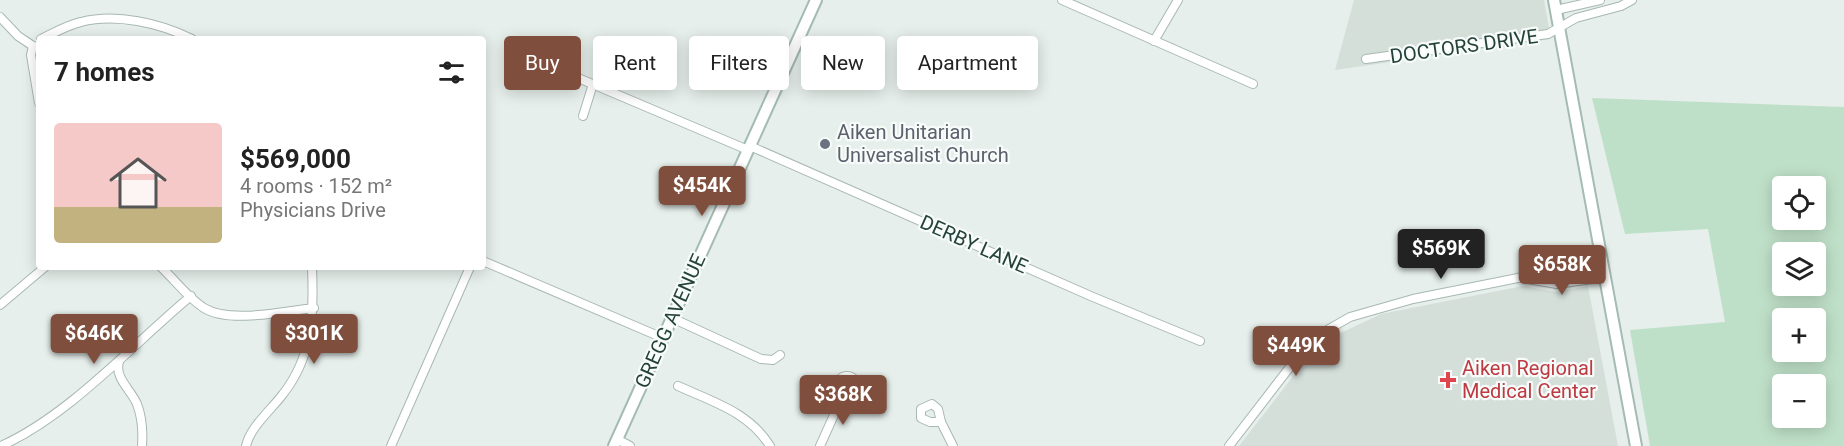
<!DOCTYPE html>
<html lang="en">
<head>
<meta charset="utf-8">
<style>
	body { margin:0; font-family:Roboto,sans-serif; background:#f6f6f6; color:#222; height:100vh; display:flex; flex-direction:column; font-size:22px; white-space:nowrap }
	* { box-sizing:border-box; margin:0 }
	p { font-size:20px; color:#767676 }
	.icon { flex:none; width:33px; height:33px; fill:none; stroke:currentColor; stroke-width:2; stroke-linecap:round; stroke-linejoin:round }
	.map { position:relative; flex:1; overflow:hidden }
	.sheet { position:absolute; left:36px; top:36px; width:450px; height:234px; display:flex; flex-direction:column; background:#fff; border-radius:6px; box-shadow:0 3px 15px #0003 }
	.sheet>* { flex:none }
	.top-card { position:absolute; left:504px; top:36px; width:570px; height:54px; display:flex; gap:12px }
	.controls { position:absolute; left:1772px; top:176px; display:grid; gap:12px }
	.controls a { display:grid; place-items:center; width:54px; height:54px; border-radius:6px; background:#fff; box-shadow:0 3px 15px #0003; font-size:30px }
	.price { position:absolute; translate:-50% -51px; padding:0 14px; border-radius:6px; background:#804e3d; color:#fff; font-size:20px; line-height:39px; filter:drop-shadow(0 2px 3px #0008) }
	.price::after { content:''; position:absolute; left:50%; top:36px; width:18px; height:14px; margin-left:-9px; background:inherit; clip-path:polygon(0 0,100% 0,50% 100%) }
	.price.current { background:#222; color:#fff }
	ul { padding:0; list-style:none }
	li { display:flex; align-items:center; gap:18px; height:150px; padding:0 18px }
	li+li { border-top:2px solid #e0e0e0 }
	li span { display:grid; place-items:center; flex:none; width:168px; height:120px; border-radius:6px; color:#555 }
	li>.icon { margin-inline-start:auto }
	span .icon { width:72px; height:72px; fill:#fffc; stroke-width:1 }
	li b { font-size:26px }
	h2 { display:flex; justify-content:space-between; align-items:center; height:72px; padding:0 18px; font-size:26px }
	.chip { padding:0 21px; border-radius:6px; background:#fff; box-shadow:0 3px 15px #0003; font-size:21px; line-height:54px }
	.chip.current { background:#804e3d; color:#fff }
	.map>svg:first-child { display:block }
	.built { fill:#d4dfda }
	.green { fill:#bfe0c8; fill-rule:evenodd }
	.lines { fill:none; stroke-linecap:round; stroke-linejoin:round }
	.street-casing { stroke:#a8b8b2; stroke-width:10 }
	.secondary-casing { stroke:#a4bbb3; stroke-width:14 }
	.street { stroke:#fff; stroke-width:8 }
	.secondary { stroke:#fff; stroke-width:10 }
	.worship-dot { fill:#6b7280; stroke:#f7fbf9; stroke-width:2 }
	.health-dot { fill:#e0444e; stroke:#f7fbf9; stroke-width:2 }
	.labels { text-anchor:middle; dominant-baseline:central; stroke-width:4.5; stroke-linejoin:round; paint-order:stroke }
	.street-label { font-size:20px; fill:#24423a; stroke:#f7fbf9 }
	.worship-label { font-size:20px; fill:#5b616d; stroke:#f7fbf9; text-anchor:start }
	.health-label { font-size:20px; fill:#be3a42; stroke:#f7fbf9; text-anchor:start }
</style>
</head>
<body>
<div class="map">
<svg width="1844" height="446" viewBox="0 0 1844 446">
	<rect width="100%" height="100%" fill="#e6efeb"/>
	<!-- built -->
	<g class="built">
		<polygon points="1354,0 1544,0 1551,39 1335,70"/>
		<polygon points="1523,286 1556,292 1588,286 1618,446 1239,446 1308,357 1330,338 1381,314"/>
	</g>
	<!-- green -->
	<path class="green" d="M 1592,98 L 1844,107 L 1844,446 L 1650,446 L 1630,330 L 1725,322 L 1708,229 L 1625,234 ZM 1782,186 L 1815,186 L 1815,219 L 1782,219 ZM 1782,252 L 1815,252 L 1815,285 L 1782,285 ZM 1782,318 L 1815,318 L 1815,351 L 1782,351 ZM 1782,384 L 1815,384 L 1815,417 L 1782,417 Z"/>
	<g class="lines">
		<!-- street casing -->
		<g class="street-casing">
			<g id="street">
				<polyline points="1062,0 1253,84"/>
				<polyline points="1556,10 1600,0"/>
				<polyline points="0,17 18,36 33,46"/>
				<path d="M 41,39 C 54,33 67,25 81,22 C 116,13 160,23 192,39"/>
				<polyline points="1154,41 1178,0"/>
				<polyline points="33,46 31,55 39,103"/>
				<polyline points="1366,59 1548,34 1576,18 1621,6 1632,0"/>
				<polyline points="564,72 748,150"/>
				<polyline points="583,116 593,84"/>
				<polyline points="750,146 1093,297 1200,341"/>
				<polyline points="483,261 663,338"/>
				<path d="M 161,267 C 175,280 188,298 204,308 C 230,324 285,311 314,308"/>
				<polyline points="1522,278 1557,284 1606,277"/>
				<polyline points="0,305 45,267"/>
				<polyline points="672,318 761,359 773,360 780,355"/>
				<path d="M 119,362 C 114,377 131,390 137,404 C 142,417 143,432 142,446"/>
				<circle cx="847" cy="386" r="10"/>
				<path d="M 678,386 C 713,402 749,412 770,446"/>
				<polygon points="932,404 938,409 941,422 930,422 921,418 921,409"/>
				<polyline points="941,422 953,446"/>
				<polyline points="617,439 630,446"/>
				<path d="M 1,446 C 70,415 133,344 191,296"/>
				<path d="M 246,446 C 250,427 272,409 283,394 C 313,356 314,313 312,267"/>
				<polyline points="391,446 470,267"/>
				<polyline points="820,446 843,395"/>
				<polyline points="1229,446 1303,350 1322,333 1350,317 1413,299 1603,261"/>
			</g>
		</g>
		<!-- secondary casing -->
		<g class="secondary-casing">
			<g id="secondary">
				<polyline points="1554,0 1636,446"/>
				<polyline points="614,446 816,0"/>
			</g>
		</g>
		<!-- street -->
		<use href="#street" class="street"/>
		<!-- secondary -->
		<use href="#secondary" class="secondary"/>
	</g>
	<!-- markers -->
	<circle class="worship-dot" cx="825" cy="144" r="6"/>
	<path class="health-dot" d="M1445 371h6v6h6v6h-6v6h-6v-6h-6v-6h6z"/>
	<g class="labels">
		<!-- street labels -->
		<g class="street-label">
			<text transform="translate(1464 46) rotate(-8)">DOCTORS DRIVE</text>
			<text transform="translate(974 244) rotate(24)">DERBY LANE</text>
			<text transform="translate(670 321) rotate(-66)">GREGG AVENUE</text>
		</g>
		<!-- worship labels -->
		<g class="worship-label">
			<text x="837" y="132">Aiken Unitarian<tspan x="837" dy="23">Universalist Church</tspan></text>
		</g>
		<!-- health labels -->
		<g class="health-label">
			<text x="1462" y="368">Aiken Regional<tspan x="1462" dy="23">Medical Center</tspan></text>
		</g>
	</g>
</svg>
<div class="controls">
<a><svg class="icon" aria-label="locate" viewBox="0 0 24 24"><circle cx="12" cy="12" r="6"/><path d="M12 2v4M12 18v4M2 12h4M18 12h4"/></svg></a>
<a><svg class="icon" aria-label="layers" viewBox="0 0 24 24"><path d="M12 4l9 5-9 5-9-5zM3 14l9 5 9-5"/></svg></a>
<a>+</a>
<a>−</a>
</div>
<b class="price" style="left:702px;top:217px">$454K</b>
<b class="price current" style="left:1441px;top:280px">$569K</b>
<b class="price" style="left:1562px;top:296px">$658K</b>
<b class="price" style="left:94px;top:365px">$646K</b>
<b class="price" style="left:314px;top:365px">$301K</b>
<b class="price" style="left:1296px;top:377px">$449K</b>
<b class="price" style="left:843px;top:426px">$368K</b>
<div class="top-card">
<a class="chip current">Buy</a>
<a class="chip">Rent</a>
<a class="chip">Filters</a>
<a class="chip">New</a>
<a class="chip">Apartment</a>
</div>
<section class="sheet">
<h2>7 homes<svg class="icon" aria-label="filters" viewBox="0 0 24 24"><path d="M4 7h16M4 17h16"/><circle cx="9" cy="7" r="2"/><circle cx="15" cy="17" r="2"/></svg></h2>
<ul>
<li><span style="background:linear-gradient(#f6c9c9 70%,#c2b280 0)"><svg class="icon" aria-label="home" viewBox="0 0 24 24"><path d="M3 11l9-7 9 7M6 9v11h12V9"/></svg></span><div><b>$569,000</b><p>4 rooms · 152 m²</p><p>Physicians Drive</p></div></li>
</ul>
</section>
</div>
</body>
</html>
